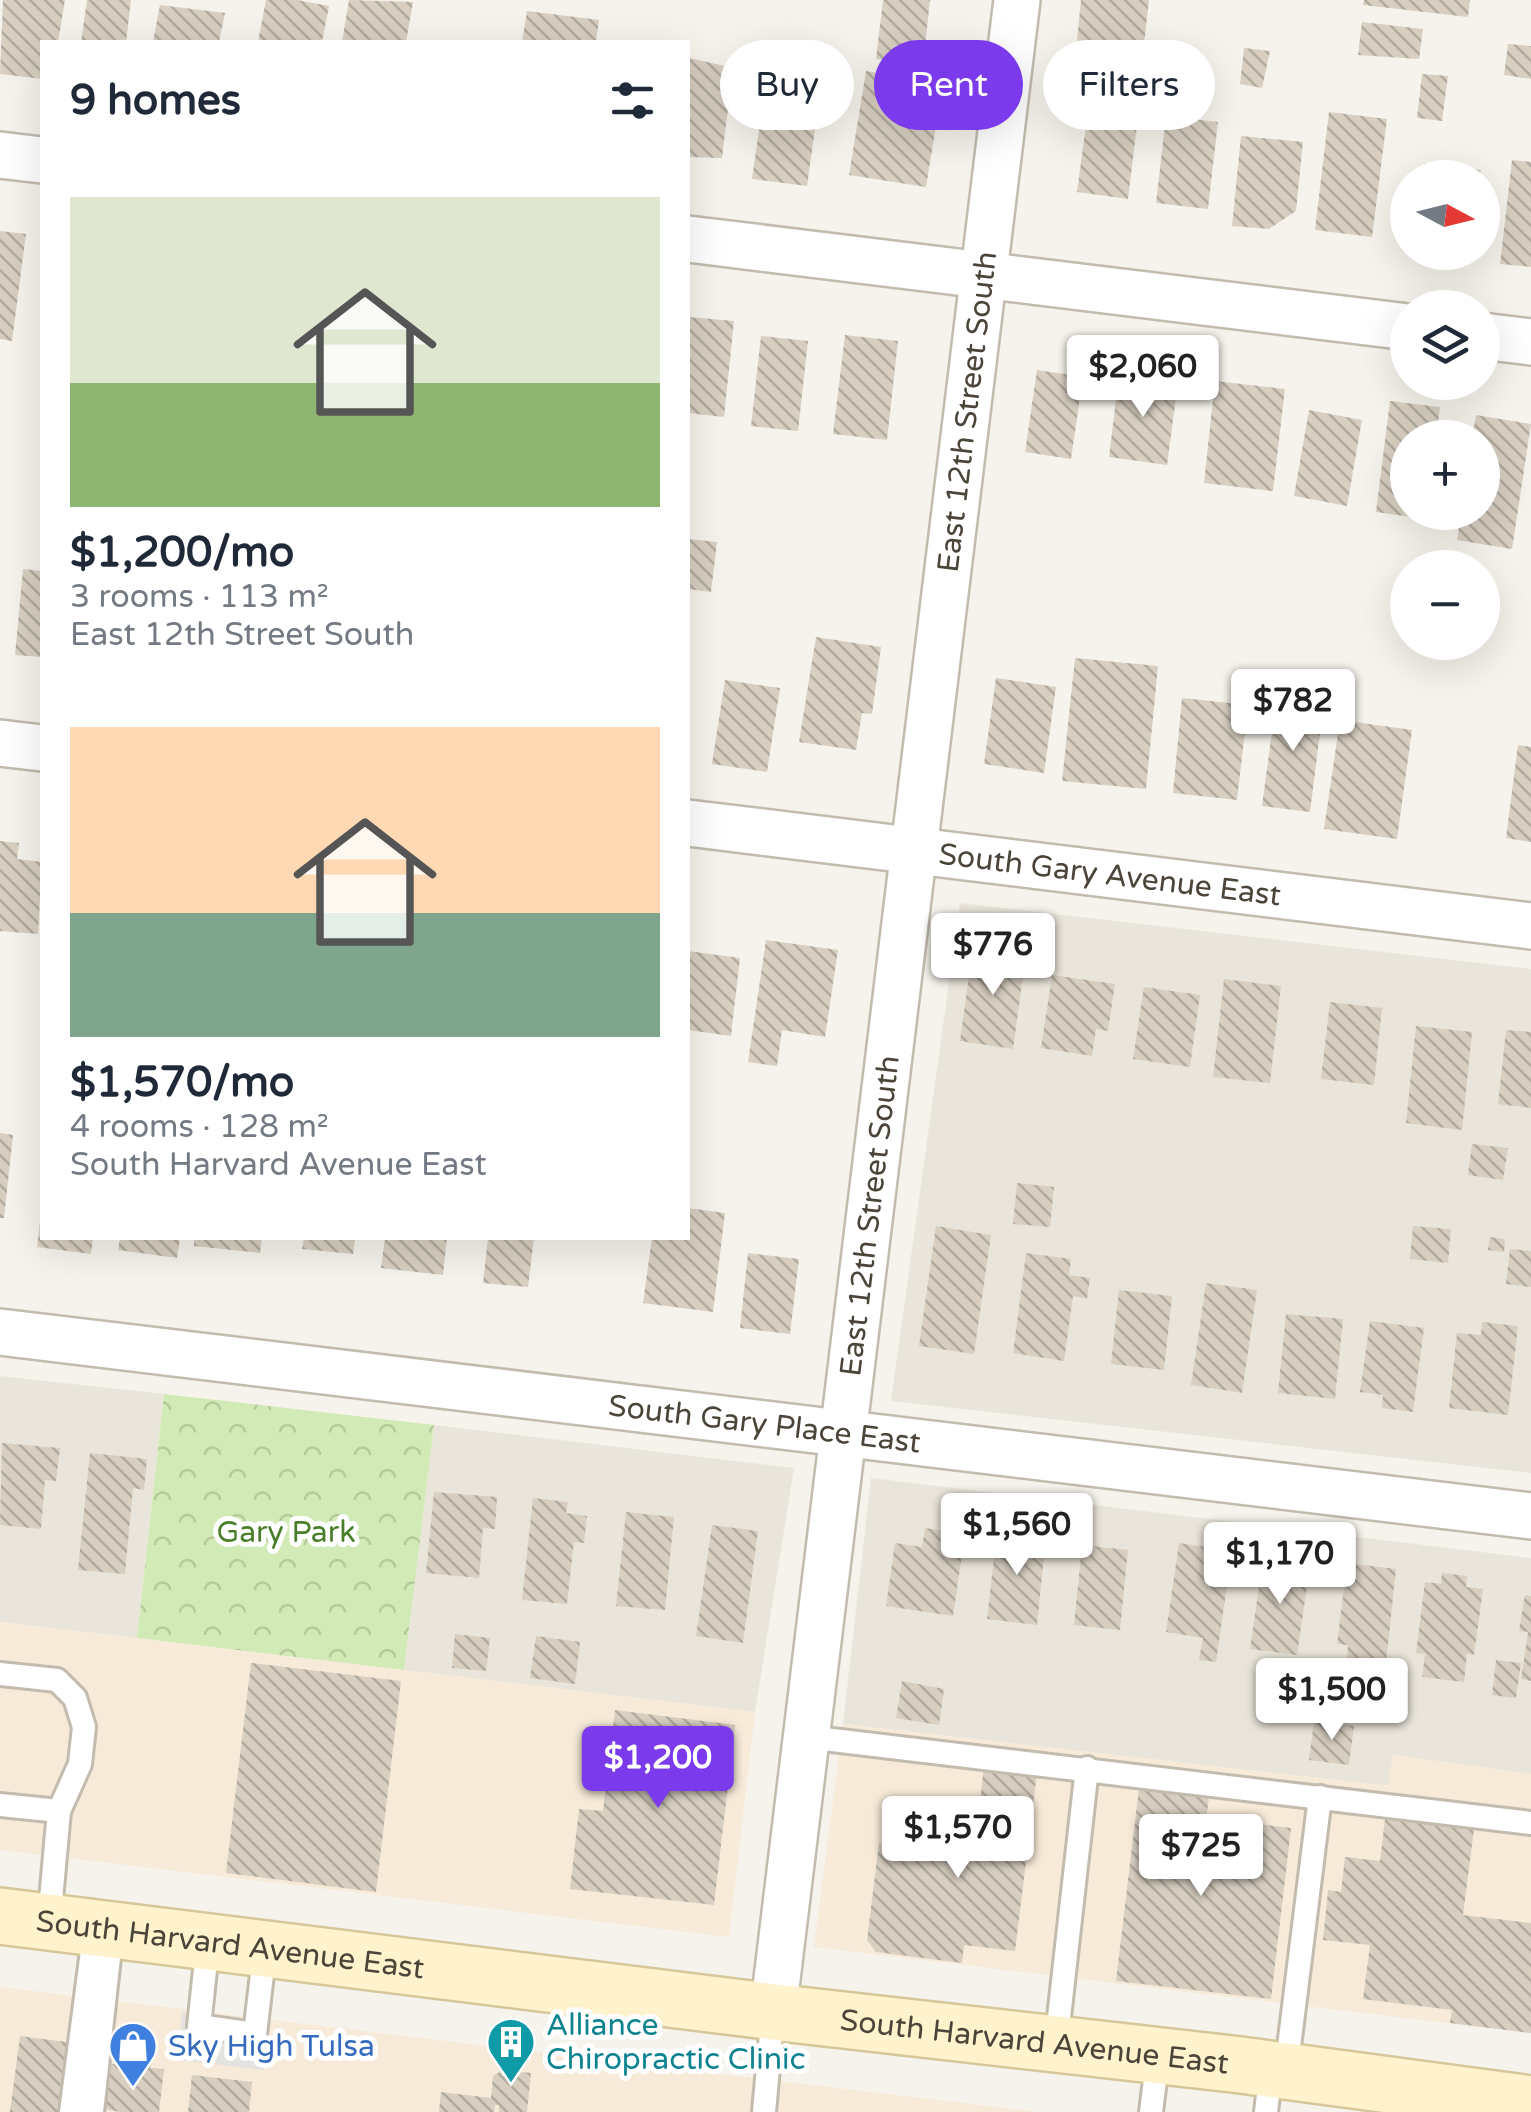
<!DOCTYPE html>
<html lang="en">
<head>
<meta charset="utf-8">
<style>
	body { margin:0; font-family:"Varela Round",sans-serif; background:#f6f6f7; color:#1f2937; height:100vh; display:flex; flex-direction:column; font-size:38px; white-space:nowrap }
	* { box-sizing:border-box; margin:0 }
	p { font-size:32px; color:#747a83 }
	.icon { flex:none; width:55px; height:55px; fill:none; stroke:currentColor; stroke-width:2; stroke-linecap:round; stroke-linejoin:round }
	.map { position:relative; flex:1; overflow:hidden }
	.side { position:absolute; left:40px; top:40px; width:650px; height:1200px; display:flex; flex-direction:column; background:#fff; border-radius:0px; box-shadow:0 10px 40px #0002 }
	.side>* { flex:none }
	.guide { position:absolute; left:720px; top:40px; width:660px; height:90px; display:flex; gap:20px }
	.needle { width:65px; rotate:97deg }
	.buttons { position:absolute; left:1390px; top:160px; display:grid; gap:20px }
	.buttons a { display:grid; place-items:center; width:110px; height:110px; border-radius:50%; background:#fff; box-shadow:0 10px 40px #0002; font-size:50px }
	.price { position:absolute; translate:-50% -85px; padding:0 22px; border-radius:10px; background:#fff; color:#222; font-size:32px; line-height:65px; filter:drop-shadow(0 2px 5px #0008) }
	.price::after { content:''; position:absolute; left:50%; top:60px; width:30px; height:22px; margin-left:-15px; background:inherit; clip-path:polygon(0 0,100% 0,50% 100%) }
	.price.active { background:#7c3aed; color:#fff }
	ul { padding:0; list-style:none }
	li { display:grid; align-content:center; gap:20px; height:530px; padding:0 30px }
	li span { display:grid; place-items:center; height:310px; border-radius:0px; color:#555 }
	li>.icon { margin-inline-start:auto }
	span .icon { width:180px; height:180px; fill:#fffc; stroke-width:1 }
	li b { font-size:42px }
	h2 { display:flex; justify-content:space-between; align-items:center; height:120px; padding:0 30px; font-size:42px }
	.tag { padding:0 35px; border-radius:45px; background:#fff; box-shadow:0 10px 40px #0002; font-size:35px; line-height:90px }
	.tag.active { background:#7c3aed; color:#fff }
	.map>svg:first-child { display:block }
	.residential { fill:#eae5da }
	.commercial { fill:#f7ead8 }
	.forest { fill:url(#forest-crowns) }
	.parking { fill:#e5e3e0 }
	.building { fill:url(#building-back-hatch) }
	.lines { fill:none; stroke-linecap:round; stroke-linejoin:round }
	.service-casing { stroke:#c2bbae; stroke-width:28 }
	.minor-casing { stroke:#c2bbae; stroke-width:50 }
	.secondary-casing { stroke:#d6c79b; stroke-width:60 }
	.service { stroke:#fff; stroke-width:22 }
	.minor { stroke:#fff; stroke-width:45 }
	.secondary { stroke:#fff3cd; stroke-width:55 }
	.labels { text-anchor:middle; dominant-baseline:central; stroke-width:10; stroke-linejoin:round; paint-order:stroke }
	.street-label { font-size:30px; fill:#4b4439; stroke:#fff }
	.park-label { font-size:30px; fill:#4a7f2a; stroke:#fff }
	.culture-label { font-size:30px; fill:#0d838f; stroke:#fff; text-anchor:start }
	.shop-label { font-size:30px; fill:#366cbe; stroke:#fff; text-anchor:start }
</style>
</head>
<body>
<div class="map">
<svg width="1531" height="2112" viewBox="0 0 1531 2112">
	<defs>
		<pattern id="forest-crowns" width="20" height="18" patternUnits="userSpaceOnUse" patternTransform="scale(2.5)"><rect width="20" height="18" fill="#d2eab5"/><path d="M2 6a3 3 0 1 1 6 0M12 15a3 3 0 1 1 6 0" fill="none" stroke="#b6ca9c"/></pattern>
		<pattern id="building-back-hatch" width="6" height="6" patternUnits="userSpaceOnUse" patternTransform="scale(2.5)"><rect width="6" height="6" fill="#d8cfc1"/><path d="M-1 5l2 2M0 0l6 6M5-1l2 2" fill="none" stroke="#b1aa9e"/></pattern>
	</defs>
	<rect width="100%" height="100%" fill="#f6f3ec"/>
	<!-- residential -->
	<g class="residential">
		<polygon points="960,903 1531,969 1531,1473 891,1401"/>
		<polygon points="0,1376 164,1394 137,1638 0,1622"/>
		<polygon points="434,1425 794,1468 755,1712 404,1670"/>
		<polygon points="871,1478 1531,1558 1531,1774 1393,1755 1389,1786 843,1724"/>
	</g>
	<!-- commercial -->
	<g class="commercial">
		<polygon points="0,1622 755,1712 729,1937 0,1850"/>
		<polygon points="843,1724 1388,1786 1393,1755 1531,1774 1531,2033 814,1947"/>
		<polygon points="0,1987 711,2073 1038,2112 0,2112"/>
	</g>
	<!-- forest -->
	<polygon class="forest" points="164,1394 434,1425 404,1670 137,1638"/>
	<!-- parking -->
	<polygon class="parking" points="182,2013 270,2023 264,2070 177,2060"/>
	<!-- building -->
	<g class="building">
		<polygon points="3,0 65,0 58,42 42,42 42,79 0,74"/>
		<polygon points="87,0 131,0 126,42 81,42"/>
		<polygon points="266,0 297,0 329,6 322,42 258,42"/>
		<polygon points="349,0 413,2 406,42 342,42"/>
		<polygon points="883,0 930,0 923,64 876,59"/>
		<polygon points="1081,0 1149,0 1143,52 1077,41"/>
		<polygon points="1364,0 1470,0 1468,17 1363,5"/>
		<polygon points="160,5 225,13 219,42 153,42"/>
		<polygon points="527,11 599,20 596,42 522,42"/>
		<polygon points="1362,22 1423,29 1419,59 1358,55"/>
		<polygon points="1508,44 1531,46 1531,79 1504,75"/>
		<polygon points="1244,48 1270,51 1262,88 1240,84"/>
		<polygon points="690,58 733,68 722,158 688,157"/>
		<polygon points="769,60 824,65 807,186 752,179"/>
		<polygon points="866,71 943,83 926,187 849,175"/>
		<polygon points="1422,74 1448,76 1442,121 1417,118"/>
		<polygon points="1088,111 1138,117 1128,199 1077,192"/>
		<polygon points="1329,112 1387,119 1372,237 1315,230"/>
		<polygon points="1166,116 1218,122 1208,209 1156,203"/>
		<polygon points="1241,136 1303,142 1296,211 1269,229 1232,226"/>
		<polygon points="1512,160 1531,162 1531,267 1500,264"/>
		<polygon points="1425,163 1481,170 1480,178 1424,178"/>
		<polygon points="0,231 26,234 12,341 0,339"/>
		<polygon points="1440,252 1470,252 1469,259"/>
		<polygon points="688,317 734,321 724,417 688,413"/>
		<polygon points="845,335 898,341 887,440 833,434"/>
		<polygon points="761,336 808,341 798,431 751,426"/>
		<polygon points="1037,370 1083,377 1071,459 1025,452"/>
		<polygon points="1119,375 1178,383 1167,465 1109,457"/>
		<polygon points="1215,381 1285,389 1273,491 1204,483"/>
		<polygon points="1390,401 1440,407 1436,438 1408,438 1408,512 1426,512 1425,519 1376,512"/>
		<polygon points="1309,410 1362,420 1347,506 1294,496"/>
		<polygon points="1476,415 1531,424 1512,549 1457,540 1461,512 1482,512 1482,438 1472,438"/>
		<polygon points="688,539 717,542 711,592 688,589"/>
		<polygon points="23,569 42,571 42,657 15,655"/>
		<polygon points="816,637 881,647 872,714 862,713 856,750 799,742"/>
		<polygon points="1075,658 1158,666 1146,789 1062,781"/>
		<polygon points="996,678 1056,687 1044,773 984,764"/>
		<polygon points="725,680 780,688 767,772 712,764"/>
		<polygon points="1277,695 1324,702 1310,812 1262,806"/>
		<polygon points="1182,698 1248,705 1237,800 1173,793"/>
		<polygon points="1340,720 1412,730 1397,839 1324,829"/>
		<polygon points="1518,745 1531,747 1531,842 1506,838"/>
		<polygon points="0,841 19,843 17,859 42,862 38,934 0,931"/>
		<polygon points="766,940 838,950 825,1037 782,1030 777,1066 748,1062"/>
		<polygon points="973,947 1026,954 1013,1049 960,1041"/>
		<polygon points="688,951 740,958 731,1036 688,1030"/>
		<polygon points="1052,975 1115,984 1108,1031 1096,1029 1092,1056 1041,1048"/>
		<polygon points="1224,979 1281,986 1270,1083 1213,1077"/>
		<polygon points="1144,987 1200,995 1190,1067 1133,1059"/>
		<polygon points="1330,1002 1382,1008 1374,1085 1321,1079"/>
		<polygon points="1416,1026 1472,1032 1462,1130 1406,1123"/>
		<polygon points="1506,1030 1531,1032 1531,1108 1498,1104"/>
		<polygon points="0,1133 13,1135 4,1218 0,1218"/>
		<polygon points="1472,1144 1508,1148 1503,1180 1468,1175"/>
		<polygon points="1017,1183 1054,1187 1050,1227 1013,1224"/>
		<polygon points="688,1208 725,1213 713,1312 643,1303 652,1238 688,1238"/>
		<polygon points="40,1222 42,1238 93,1238 91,1254 37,1247"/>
		<polygon points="936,1226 991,1235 974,1354 919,1346"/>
		<polygon points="1413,1226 1451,1229 1448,1263 1410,1259"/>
		<polygon points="1490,1237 1505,1239 1504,1252 1488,1250"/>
		<polygon points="120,1238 180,1238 177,1258 118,1250"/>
		<polygon points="194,1238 262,1238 260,1253 194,1246"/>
		<polygon points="304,1238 355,1238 353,1254 302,1249"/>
		<polygon points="385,1238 447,1238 443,1275 381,1268"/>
		<polygon points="488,1238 534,1238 528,1287 483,1283"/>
		<polygon points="1510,1249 1531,1251 1531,1287 1506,1284"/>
		<polygon points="748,1253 799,1259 790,1334 740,1328"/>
		<polygon points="1026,1253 1071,1259 1069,1275 1090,1278 1087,1299 1073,1296 1064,1361 1013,1353"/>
		<polygon points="1206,1283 1257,1290 1242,1393 1191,1385"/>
		<polygon points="1119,1290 1172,1296 1164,1370 1111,1364"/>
		<polygon points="1286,1314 1343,1319 1335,1399 1278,1393"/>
		<polygon points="1370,1321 1424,1328 1413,1412 1382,1408 1383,1395 1360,1392"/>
		<polygon points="1482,1322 1518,1326 1508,1415 1449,1408 1457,1333 1481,1335"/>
		<polygon points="2,1443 60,1448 56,1481 45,1480 41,1529 0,1525"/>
		<polygon points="90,1453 147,1459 144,1490 133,1488 125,1574 78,1570"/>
		<polygon points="434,1492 497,1497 495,1529 483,1528 479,1578 426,1573"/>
		<polygon points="533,1498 568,1502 566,1513 587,1516 584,1543 574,1542 567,1604 522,1600"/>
		<polygon points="626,1512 674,1517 665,1610 616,1606"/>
		<polygon points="712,1525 758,1531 743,1643 696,1636"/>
		<polygon points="925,1528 965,1534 953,1616 886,1606 895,1543 922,1547"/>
		<polygon points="997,1532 1046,1537 1037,1625 987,1619"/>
		<polygon points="1179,1543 1232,1551 1216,1662 1199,1660 1203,1638 1166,1632"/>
		<polygon points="1082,1545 1128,1550 1120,1630 1074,1625"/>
		<polygon points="1263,1559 1310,1566 1297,1655 1250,1649"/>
		<polygon points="1347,1563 1396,1569 1386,1663 1347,1658 1348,1645 1337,1644"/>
		<polygon points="1442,1573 1467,1576 1466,1587 1483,1589 1474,1655 1467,1654 1464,1682 1422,1677 1425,1654 1416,1653 1425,1582 1441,1584"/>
		<polygon points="1525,1595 1531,1596 1531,1681 1521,1679 1528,1632 1519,1631"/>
		<polygon points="455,1634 490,1638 486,1671 452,1668"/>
		<polygon points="536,1636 580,1642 575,1684 530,1678"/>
		<polygon points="1496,1660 1521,1663 1516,1698 1492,1695"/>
		<polygon points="251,1663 401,1681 376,1892 226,1873"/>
		<polygon points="902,1681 944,1689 939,1725 896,1718"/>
		<polygon points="615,1710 735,1725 714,1905 570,1889 579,1809 603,1811"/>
		<polygon points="1314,1721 1354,1726 1349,1765 1309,1760"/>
		<polygon points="984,1766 1037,1773 1015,1951 964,1945 962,1963 876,1952 867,1940 879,1843 946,1852 948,1834 976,1838"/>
		<polygon points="1140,1780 1210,1789 1204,1836 1246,1841 1248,1823 1291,1828 1271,1999 1116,1981"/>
		<polygon points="1385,1819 1474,1829 1463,1915 1531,1923 1531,2033 1450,2023 1452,2010 1363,1999 1370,1945 1323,1940 1328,1890 1341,1892 1345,1857 1380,1861"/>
		<polygon points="20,2036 73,2043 64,2112 10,2112"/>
		<polygon points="122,2047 153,2050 151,2068 164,2069 159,2112 120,2112 101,2108 106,2063 120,2065"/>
		<polygon points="503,2070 531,2073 527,2112 499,2112 499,2105 495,2105 494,2112 439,2112 441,2092 491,2098 493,2076"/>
		<polygon points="192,2075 252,2082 249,2112 188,2112"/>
	</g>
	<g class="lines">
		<!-- service casing -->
		<g class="service-casing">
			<g id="service">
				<polyline points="0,1674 57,1680 75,1698 84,1727 80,1764 59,1811 49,1922"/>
				<polyline points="807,1737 1531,1823"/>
				<polyline points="0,1805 59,1811"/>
				<polyline points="208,1942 199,2026 255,2034 265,1949"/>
				<polyline points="1056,2044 1087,1768"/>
				<polyline points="1286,2071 1320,1797"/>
				<polyline points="71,2112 95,1928"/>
				<polyline points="92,2112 112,1930"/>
				<polyline points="764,2112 773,2012"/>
				<polyline points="1151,2112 1158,2056"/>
				<polyline points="1266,2112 1271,2069"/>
			</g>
		</g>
		<!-- minor casing -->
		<g class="minor-casing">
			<g id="minor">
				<polyline points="0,155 42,160"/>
				<polyline points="688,239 1408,327"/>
				<polyline points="1482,336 1531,342"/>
				<polyline points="0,743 42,748"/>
				<path id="s1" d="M 688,823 L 1531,926"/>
				<path id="s2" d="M 0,1332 L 1531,1516"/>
				<path id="s3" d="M 773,2012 L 1017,0"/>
			</g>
		</g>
		<!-- secondary casing -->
		<g class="secondary-casing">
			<g id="secondary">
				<path id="s4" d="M 0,1916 L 799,2015 L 1241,2065 L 1531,2104"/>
			</g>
		</g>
		<!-- service -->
		<use href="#service" class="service"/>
		<!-- minor -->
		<use href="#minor" class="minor"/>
		<!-- secondary -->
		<use href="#secondary" class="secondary"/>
	</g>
	<!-- icons -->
	<defs>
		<g id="building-pin" transform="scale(2.5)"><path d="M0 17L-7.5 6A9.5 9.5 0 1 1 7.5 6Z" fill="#0f9aa8" stroke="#fff"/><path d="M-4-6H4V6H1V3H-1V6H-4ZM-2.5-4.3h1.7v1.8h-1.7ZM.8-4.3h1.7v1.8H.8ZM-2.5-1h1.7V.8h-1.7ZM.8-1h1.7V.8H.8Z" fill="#fff"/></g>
		<g id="shop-pin" transform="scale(2.5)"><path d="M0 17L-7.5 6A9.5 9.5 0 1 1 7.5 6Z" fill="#3f7fe0" stroke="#fff"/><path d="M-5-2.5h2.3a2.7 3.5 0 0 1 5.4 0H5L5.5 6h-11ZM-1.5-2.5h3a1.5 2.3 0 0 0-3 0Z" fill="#fff"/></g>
	</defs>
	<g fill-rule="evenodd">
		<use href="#building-pin" x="511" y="2042"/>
		<use href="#shop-pin" x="133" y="2046"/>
	</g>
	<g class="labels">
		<!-- street labels -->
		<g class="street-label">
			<text stroke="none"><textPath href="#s3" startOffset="1612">East 12th Street South</textPath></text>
			<text stroke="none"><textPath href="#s1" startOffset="425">South Gary Avenue East</textPath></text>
			<text stroke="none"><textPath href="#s3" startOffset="802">East 12th Street South</textPath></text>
			<text stroke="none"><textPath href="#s2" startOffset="770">South Gary Place East</textPath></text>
			<text stroke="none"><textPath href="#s4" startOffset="232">South Harvard Avenue East</textPath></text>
			<text stroke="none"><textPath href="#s4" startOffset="1042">South Harvard Avenue East</textPath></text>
		</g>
		<!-- park labels -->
		<g class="park-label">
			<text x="286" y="1532">Gary Park</text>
		</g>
		<!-- culture labels -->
		<g class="culture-label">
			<text x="546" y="2025">Alliance<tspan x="546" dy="34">Chiropractic Clinic</tspan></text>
		</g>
		<!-- shop labels -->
		<g class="shop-label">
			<text x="168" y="2046">Sky High Tulsa</text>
		</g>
	</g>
</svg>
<div class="buttons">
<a><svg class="needle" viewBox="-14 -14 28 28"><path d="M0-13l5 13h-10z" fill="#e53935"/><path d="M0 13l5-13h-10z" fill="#747a83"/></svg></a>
<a><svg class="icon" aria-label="layers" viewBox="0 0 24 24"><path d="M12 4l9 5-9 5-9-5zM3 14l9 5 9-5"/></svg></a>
<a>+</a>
<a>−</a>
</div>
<b class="price" style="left:1143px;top:420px">$2,060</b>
<b class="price" style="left:1293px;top:754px">$782</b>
<b class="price" style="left:993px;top:998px">$776</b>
<b class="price" style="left:1017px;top:1578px">$1,560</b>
<b class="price" style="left:1280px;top:1607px">$1,170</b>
<b class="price" style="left:1332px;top:1743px">$1,500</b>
<b class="price active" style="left:658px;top:1811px">$1,200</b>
<b class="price" style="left:958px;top:1881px">$1,570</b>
<b class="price" style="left:1201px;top:1899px">$725</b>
<div class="guide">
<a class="tag">Buy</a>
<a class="tag active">Rent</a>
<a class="tag">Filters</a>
</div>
<section class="side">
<h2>9 homes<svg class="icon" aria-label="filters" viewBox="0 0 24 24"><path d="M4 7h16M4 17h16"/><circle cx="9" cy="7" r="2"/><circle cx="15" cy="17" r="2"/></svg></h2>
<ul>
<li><span style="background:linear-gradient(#dfe7d0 60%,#8fb573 0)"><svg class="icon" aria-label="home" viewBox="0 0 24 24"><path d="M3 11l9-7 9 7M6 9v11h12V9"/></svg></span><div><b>$1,200/mo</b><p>3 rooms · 113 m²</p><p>East 12th Street South</p></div></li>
<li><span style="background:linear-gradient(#ffd9b3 60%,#7fa58c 0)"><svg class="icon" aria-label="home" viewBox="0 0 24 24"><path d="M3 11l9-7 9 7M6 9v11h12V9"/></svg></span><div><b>$1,570/mo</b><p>4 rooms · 128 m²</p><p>South Harvard Avenue East</p></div></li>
</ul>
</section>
</div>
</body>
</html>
